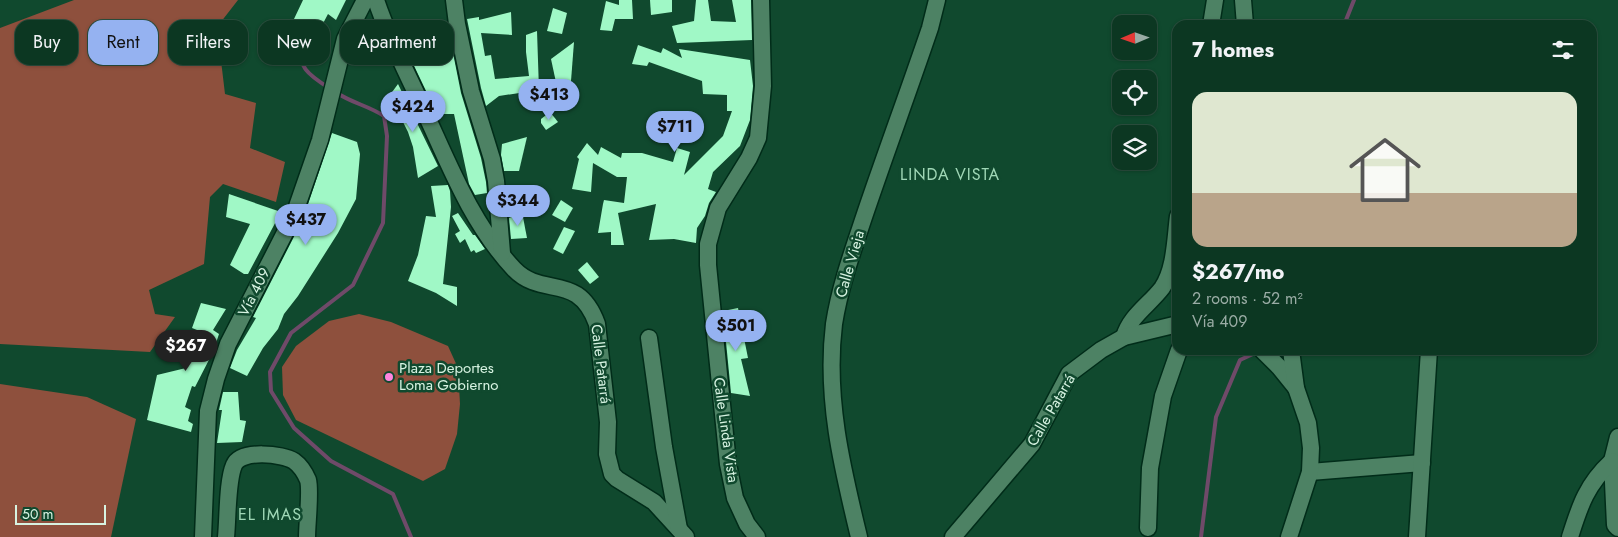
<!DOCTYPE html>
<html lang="en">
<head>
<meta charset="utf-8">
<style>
	body { margin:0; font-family:Jost,sans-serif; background:#153f2a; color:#f1f3f6; height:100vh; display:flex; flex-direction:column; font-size:19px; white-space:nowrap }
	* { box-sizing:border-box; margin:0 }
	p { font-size:16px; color:#9aaca5 }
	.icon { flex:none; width:28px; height:28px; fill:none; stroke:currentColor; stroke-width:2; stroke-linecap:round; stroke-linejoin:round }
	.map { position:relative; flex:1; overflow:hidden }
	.details { position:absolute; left:1172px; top:20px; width:425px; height:335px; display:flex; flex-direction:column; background:#0c3722; border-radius:15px; box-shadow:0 1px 4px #0004,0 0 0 1px #2c5140 }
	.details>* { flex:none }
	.top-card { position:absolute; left:15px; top:20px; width:475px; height:45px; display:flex; gap:10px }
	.needle { width:32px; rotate:268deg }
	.tools { position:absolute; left:1112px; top:15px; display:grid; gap:10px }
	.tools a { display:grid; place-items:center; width:45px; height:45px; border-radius:10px; background:#0c3722; box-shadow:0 1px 4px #0004,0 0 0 1px #2c5140; font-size:25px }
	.scale { position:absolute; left:15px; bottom:12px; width:91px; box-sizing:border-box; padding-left:5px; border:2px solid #d7f3e2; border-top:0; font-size:14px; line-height:18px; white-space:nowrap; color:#d7f3e2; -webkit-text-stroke:4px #10492e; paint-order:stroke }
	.price { position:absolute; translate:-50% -42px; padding:0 11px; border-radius:18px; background:#95b2f1; color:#111; font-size:16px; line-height:32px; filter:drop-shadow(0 1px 2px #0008) }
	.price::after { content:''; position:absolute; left:50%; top:30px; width:15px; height:11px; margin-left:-8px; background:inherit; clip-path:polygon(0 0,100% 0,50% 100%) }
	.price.on { background:#222; color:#fff }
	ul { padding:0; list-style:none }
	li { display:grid; align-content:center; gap:10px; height:265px; padding:0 20px }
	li+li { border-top:1px solid #2c5140 }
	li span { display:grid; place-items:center; height:155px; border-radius:15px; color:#555 }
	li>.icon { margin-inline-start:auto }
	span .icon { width:90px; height:90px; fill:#fffc; stroke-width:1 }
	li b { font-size:21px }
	h2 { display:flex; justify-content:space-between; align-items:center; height:60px; padding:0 20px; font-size:21px }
	.pill { padding:0 18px; border-radius:15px; background:#0c3722; box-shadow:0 1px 4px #0004,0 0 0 1px #2c5140; font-size:18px; line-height:45px }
	.pill.on { background:#95b2f1; color:#111 }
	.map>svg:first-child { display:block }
	.green { fill:#8e503d }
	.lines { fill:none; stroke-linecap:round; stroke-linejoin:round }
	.stream { stroke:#6f4a69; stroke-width:4 }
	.building { fill:#a0f8c6 }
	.minor-casing { stroke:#012c19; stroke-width:19 }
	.minor { stroke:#4d8264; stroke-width:16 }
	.poi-dot { fill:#ff85de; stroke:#10492e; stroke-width:2 }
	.labels { text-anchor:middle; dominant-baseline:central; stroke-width:5; stroke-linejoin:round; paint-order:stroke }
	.street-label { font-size:15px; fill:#d7f3e2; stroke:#10492e }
	.poi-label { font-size:15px; fill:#d7f3e2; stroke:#10492e; text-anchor:start }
	.neighbourhood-label { font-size:16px; letter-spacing:1px; fill:#9fd7b6; stroke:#10492e }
</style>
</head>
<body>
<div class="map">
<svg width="1618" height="537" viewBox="0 0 1618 537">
	<rect width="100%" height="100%" fill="#10492e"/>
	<!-- green -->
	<g class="green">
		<polygon points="74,0 238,0 217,27 225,94 256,103 250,148 285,162 276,202 223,184 210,197 204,264 149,290 155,314 175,317 150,352 0,344 0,28"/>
		<polygon points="359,314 391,322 448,346 458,368 460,404 457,434 445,469 423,481 296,420 283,395 282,367 296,346 329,321"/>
		<polygon points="0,384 87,397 136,419 111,537 0,537"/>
	</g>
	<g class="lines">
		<!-- stream -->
		<g class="stream">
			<polyline points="1344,25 1354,0"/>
			<path d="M 298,41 C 299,68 307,74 329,88"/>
			<path d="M 337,93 C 352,103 369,106 384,116 L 387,136 L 383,223 L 353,285 L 291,333 L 270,372 L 271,391 L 294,428 L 331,461 L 393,494 L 411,537"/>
			<polyline points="1201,537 1216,417 1240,360 1255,353"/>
		</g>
	</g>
	<!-- building -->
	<g class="building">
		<polygon points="303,0 346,0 336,20 328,14 309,50 286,40 294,19"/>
		<polygon points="619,0 632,0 633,19 615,19 612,31 600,30 606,1 619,5"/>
		<polygon points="650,0 672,0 672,12 651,15"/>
		<polygon points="696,0 708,0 711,21 736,22 732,0 751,0 752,40 677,43 672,26 694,21"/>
		<polygon points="553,8 567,13 562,34 547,31"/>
		<polygon points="511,12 512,35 481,33 485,56 491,55 495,79 529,76 526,52 526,35 537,31 539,90 499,96 486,106 481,88 467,19 479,17 479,20"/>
		<polygon points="447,23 461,93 481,158 486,182 487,193 475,195 469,184 454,114 437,114 407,51 417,49 414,29"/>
		<polygon points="574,42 571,81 557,87 551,59"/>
		<polygon points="638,45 661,53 663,48 682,58 679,49 750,60 753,86 750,120 740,146 713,172 708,189 716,192 709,203 705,216 697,228 696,243 674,239 649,240 656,204 618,213 624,245 611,245 611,232 598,233 603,204 604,200 624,203 627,177 617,177 593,163 591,192 572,189 579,159 577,157 587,143 598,155 601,147 621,158 622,153 642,153 673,162 677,148 690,152 684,175 723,136 732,111 727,111 727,95 703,94 702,81 649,62 647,66 632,64"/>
		<polygon points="398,84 438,166 418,178 413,147 408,132 397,110 391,114 387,99"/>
		<polygon points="550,112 558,122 546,130 541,123 541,119"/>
		<polygon points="332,133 357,142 360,154 356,199 338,233 298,296 284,314 278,329 263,348 247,376 230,368 237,350 256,318 253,317 303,219"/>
		<polygon points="527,137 519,171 504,171 501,155 502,144"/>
		<polygon points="448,185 450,191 451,207 443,284 457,287 457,306 436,293 408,281 418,255 426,216 436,217 431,186"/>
		<polygon points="229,194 281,212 248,274 244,274 230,265 250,224 226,217"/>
		<polygon points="561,200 573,208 565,222 552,215"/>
		<polygon points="522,212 527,238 511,239 509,218"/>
		<polygon points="458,213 473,235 475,235 485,249 476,253 474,250 471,252 465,239 460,243 455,234 460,231 452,216"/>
		<polygon points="564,227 575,231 563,254 553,249"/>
		<polygon points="587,262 599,277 590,284 578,270"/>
		<polygon points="201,303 226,309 213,330 219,334 213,352 195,387 192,386 185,407 191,410 188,421 193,424 191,432 147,420 157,375 186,368 173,351 197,330 192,328"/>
		<polygon points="738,308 748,358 741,359 750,396 731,393 723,311"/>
		<polygon points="223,392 238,392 240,420 246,421 242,442 217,443 222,410 219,410"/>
	</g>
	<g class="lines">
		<!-- minor casing -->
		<g class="minor-casing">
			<g id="minor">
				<path d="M 376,0 C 388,37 407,73 423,108 C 449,164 471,223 514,269 C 543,299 578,271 597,324 L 608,422 L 607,454 L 612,474 L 617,479 L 654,502 L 686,537"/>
				<polyline points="454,0 457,24 471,91 492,159 496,181 502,253"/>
				<polyline points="1243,0 1245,25"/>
				<polyline points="1211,25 1215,0"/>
				<path d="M 1124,337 C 1130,316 1149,305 1162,288 C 1175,269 1175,239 1178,216"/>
				<polyline points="649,338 664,447 679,529"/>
				<polyline points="1262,350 1279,367 1296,388"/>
				<polyline points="1618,437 1612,461 1615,525 1618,528"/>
				<polyline points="1310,472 1422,463"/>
				<polyline points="1148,528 1150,468 1163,396 1179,350"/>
				<polyline points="203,537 208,411 216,379 228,344 294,215 320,140 345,39 365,0"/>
				<path d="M 226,537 C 228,518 227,481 234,465 C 241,449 283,454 294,461 C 301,466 305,473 308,480 C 311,490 307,524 307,537"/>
				<polyline points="757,537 747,524 735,498 728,464 708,265 708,244 718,208 749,158 758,138 763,86 761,0"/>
				<path d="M 859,537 C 842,467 825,397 834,324 C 840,286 853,250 865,214 C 886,152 909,90 930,28 L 937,0"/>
				<polyline points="953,537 1032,444 1069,374 1101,350 1124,337 1178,324"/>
				<polyline points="1289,537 1310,472 1311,448 1308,423 1296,388 1291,350"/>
				<polyline points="1417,537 1429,350"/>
				<path d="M 1570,537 C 1580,505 1587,484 1612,461"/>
			</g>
		</g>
		<!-- minor -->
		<use href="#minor" class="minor"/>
	</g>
	<!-- markers -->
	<circle class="poi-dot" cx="389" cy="377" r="5"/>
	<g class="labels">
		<!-- street labels -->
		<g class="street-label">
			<text transform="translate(850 264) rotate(-74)">Calle Vieja</text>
			<text transform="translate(254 292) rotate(-63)">Vía 409</text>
			<text transform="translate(601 364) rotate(83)">Calle Patarrá</text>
			<text transform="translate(1051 410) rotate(-60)">Calle Patarrá</text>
			<text transform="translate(726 430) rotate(82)">Calle Linda Vista</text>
		</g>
		<!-- poi labels -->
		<g class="poi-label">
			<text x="399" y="368">Plaza Deportes<tspan x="399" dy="17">Loma Gobierno</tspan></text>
		</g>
		<!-- neighbourhood labels -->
		<g class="neighbourhood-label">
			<text x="950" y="174">LINDA VISTA</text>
			<text x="270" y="514">EL IMAS</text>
		</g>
	</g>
</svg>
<div class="tools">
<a><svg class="needle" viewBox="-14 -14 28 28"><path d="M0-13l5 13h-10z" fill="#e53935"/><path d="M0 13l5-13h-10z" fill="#9aaca5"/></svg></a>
<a><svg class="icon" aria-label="locate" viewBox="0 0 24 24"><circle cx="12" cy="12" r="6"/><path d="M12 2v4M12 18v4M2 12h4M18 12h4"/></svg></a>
<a><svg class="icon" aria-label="layers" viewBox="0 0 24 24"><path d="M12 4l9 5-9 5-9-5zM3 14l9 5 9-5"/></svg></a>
</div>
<div class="scale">50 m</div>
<b class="price" style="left:549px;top:121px">$413</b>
<b class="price" style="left:413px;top:133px">$424</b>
<b class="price" style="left:675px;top:153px">$711</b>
<b class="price" style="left:518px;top:227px">$344</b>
<b class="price" style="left:306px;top:246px">$437</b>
<b class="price" style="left:736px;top:352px">$501</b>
<b class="price on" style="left:186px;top:372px">$267</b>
<div class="top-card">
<a class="pill">Buy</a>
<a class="pill on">Rent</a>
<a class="pill">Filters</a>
<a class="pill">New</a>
<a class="pill">Apartment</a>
</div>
<section class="details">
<h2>7 homes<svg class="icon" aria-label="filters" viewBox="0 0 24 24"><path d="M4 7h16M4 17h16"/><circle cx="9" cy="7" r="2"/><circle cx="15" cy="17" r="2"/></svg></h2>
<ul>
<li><span style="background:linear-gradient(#dfe7d0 65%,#b9a48a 0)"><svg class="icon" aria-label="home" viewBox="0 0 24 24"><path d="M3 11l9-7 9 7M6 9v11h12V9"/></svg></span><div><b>$267/mo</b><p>2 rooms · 52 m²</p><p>Vía 409</p></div></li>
</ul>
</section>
</div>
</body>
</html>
